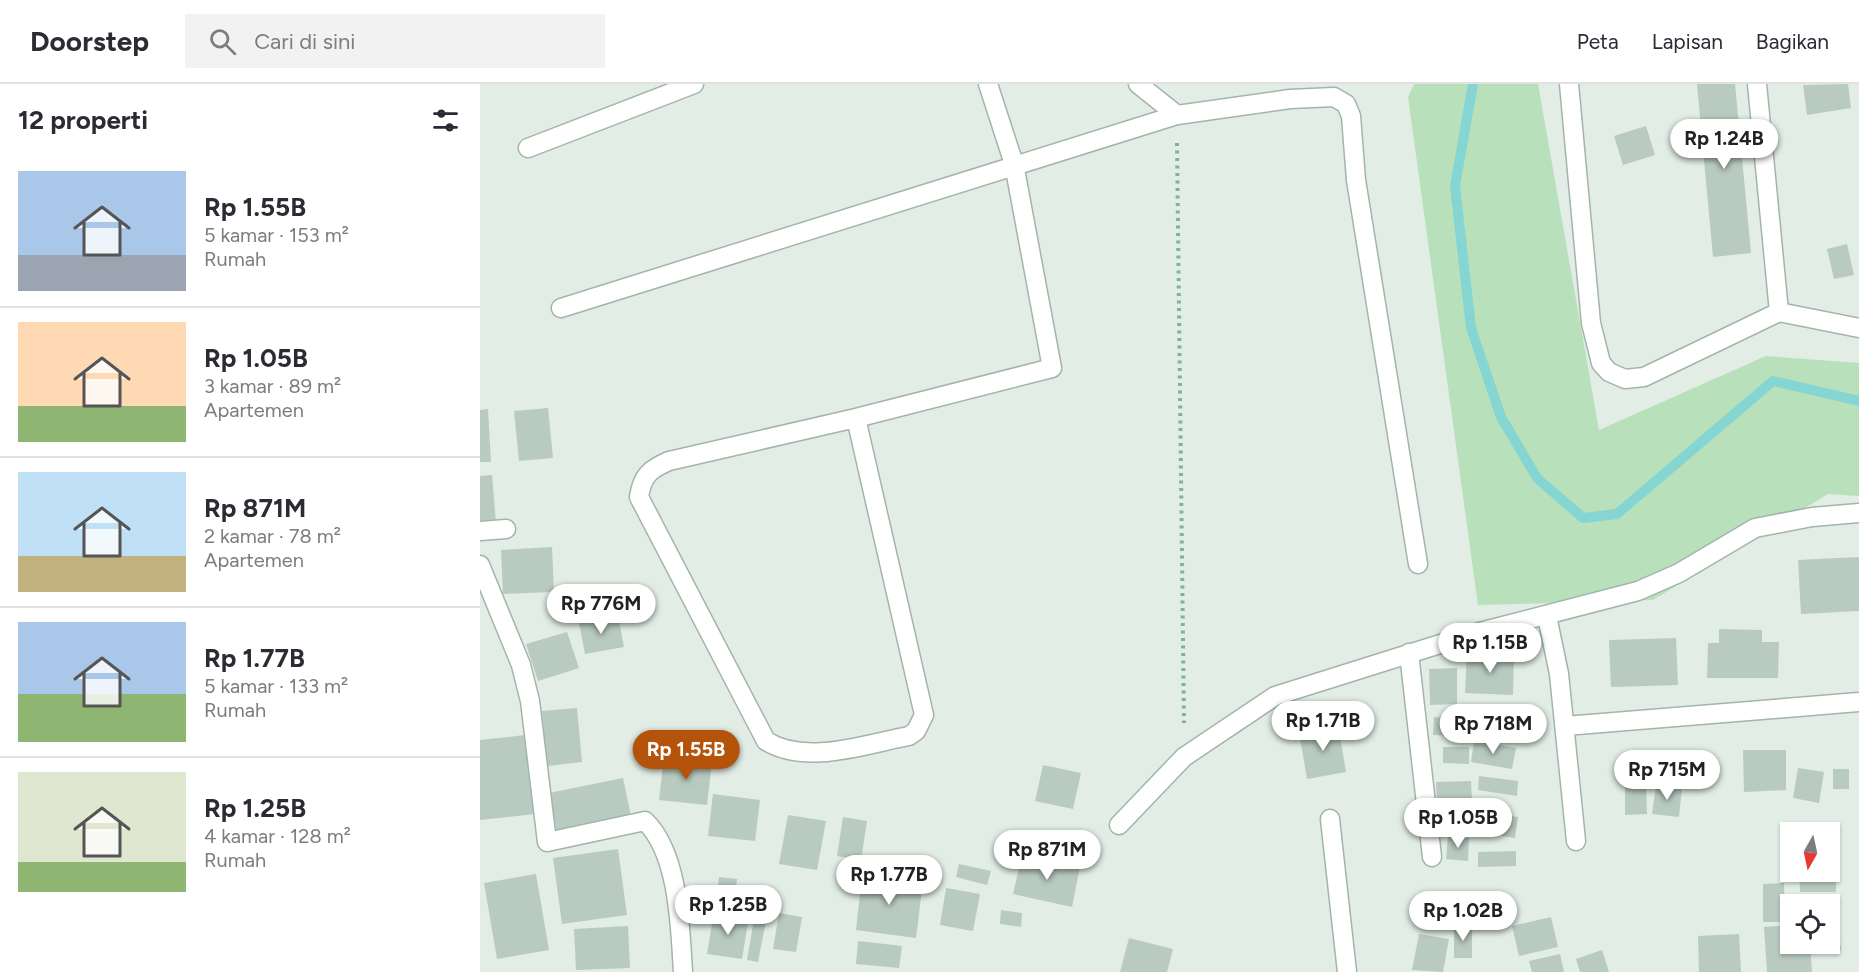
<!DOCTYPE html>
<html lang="id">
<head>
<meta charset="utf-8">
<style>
	body { margin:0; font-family:Figtree,sans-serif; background:#f2f2f3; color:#2b2b33; height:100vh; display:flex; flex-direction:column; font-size:22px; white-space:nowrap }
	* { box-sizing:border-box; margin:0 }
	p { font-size:20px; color:#7c7c81 }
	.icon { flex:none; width:33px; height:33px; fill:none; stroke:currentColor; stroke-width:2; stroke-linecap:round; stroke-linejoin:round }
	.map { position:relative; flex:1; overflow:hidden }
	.sheet { display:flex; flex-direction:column; background:#fff; width:480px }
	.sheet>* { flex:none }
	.needle { width:39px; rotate:189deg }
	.controls { position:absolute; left:1300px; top:738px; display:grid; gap:12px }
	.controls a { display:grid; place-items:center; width:60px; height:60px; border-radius:0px; background:#fff; box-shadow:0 2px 4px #0004; font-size:30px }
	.price { position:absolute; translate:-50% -51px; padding:0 14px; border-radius:21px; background:#fff; color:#222; font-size:20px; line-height:39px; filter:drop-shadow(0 2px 3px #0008) }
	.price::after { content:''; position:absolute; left:50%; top:36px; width:18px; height:14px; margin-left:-9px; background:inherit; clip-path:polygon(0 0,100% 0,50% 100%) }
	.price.active { background:#b45309; color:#fff }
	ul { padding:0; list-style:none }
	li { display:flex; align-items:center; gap:18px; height:150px; padding:0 18px }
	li+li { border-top:2px solid #e1e1e2 }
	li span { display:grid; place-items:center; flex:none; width:168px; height:120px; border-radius:0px; color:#555 }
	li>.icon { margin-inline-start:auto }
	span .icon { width:72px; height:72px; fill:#fffc; stroke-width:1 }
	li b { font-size:26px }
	h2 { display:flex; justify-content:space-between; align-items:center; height:72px; padding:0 18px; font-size:26px }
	header { display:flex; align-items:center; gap:36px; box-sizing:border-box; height:84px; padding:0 30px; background:#fff; border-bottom:2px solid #e1e1e2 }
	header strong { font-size:28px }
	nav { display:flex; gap:33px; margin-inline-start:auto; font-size:21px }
	.search { width:420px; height:54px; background:#f2f2f3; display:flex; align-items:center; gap:15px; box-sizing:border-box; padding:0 21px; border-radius:0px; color:#7c7c81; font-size:22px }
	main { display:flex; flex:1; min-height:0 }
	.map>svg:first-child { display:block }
	.green { fill:#b8e0bb }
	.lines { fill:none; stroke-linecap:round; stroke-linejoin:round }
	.stream { stroke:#85d6d2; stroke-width:10 }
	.building { fill:#b9cbc0 }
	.minor-casing { stroke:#a3b5ab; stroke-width:21 }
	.path { stroke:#7fb398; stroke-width:4; stroke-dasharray:3 4.5; stroke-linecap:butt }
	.minor { stroke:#fff; stroke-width:18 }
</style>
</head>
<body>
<header>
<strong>Doorstep</strong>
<div class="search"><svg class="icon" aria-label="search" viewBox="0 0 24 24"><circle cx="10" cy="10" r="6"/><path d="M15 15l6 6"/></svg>Cari di sini</div>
<nav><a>Peta</a><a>Lapisan</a><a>Bagikan</a></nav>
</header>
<main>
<section class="sheet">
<h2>12 properti<svg class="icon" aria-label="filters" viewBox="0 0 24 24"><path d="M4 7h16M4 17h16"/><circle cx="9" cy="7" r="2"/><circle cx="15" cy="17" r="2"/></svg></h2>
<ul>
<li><span style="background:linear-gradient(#a9c7e8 70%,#9aa5b1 0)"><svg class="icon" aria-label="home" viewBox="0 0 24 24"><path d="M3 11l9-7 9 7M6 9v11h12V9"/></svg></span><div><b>Rp 1.55B</b><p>5 kamar · 153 m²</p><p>Rumah</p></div></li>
<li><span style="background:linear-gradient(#ffd9b3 70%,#8fb573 0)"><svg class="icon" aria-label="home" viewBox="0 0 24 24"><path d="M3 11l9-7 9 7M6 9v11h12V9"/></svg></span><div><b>Rp 1.05B</b><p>3 kamar · 89 m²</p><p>Apartemen</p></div></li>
<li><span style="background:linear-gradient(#bfe0f5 70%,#c2b280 0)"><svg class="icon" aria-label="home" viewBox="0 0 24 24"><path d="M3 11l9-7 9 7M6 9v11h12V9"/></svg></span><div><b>Rp 871M</b><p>2 kamar · 78 m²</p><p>Apartemen</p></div></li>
<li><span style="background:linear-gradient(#a9c7e8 60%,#8fb573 0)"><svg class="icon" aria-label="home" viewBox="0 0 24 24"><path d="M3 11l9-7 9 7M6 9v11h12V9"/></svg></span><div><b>Rp 1.77B</b><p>5 kamar · 133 m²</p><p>Rumah</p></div></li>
<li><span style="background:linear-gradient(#dfe7d0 75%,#8fb573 0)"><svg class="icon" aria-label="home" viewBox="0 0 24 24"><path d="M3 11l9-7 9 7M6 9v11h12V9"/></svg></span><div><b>Rp 1.25B</b><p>4 kamar · 128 m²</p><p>Rumah</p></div></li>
</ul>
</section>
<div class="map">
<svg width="1379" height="888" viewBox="0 0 1379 888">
	<rect width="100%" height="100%" fill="#e1ede5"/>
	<!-- green -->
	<polygon class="green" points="934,0 1058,0 1119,346 1286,272 1379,279 1379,412 1348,410 1173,516 998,521 928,13"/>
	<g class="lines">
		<!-- stream -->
		<polyline class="stream" points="993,0 975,102 991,244 1021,333 1057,394 1103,434 1137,430 1293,297 1379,317"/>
	</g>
	<!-- building -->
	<g class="building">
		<polygon points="1217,0 1255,0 1271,169 1233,173"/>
		<polygon points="1368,0 1371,24 1327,31 1323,1"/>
		<polygon points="1166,42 1175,71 1143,81 1134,52"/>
		<polygon points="1367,160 1374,191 1354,195 1347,165"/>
		<polygon points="68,324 73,374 39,377 34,327"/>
		<polygon points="8,325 11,378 0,378 0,326"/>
		<polygon points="12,391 16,439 0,440 0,392"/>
		<polygon points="72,463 74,508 23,510 21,466"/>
		<polygon points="1379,473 1379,527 1321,530 1318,476"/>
		<polygon points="138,532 144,563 105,570 99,539"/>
		<polygon points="1239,545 1282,546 1282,558 1299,558 1298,594 1227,594 1228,559 1239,559"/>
		<polygon points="87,548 99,584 58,597 46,560"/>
		<polygon points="1196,554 1198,601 1131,603 1129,556"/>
		<polygon points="987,568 1034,570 1033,611 985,609"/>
		<polygon points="977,584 977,620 950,621 949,585"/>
		<polygon points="991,621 1030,626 1028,647 989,642"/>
		<polygon points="97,624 102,678 67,682 62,627"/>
		<polygon points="954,633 979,634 979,652 953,651"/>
		<polygon points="858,641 866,688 827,695 819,648"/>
		<polygon points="45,651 54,730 0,736 0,656"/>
		<polygon points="994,657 1036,664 1032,685 991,678"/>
		<polygon points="963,663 989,663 989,680 963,679"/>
		<polygon points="1263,666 1306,666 1306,706 1264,708"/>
		<polygon points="1148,670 1168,674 1164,692 1144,689"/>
		<polygon points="184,673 232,678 227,721 179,716"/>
		<polygon points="563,681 601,689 593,725 555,717"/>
		<polygon points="1318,684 1344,688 1339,719 1313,714"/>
		<rect x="1353" y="685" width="16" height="20"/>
		<polygon points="999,692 1038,697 1037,712 998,706"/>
		<polygon points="143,694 151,732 77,748 69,709"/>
		<polygon points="991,697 992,716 957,718 956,698"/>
		<polygon points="1176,701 1202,704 1199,733 1172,730"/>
		<polygon points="1166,702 1167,730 1145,731 1145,703"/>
		<polygon points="233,710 280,716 275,757 228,752"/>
		<polygon points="990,726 1038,733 1035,754 987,747"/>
		<polygon points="308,731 346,737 337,786 299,780"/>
		<polygon points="363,733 387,737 381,776 357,772"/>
		<polygon points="968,753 989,754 988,777 966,775"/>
		<polygon points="1350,760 1355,760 1356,808 1320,808 1319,788 1350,788"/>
		<polygon points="138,765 147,831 82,840 73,774"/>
		<polygon points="1036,767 1036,782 998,783 998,768"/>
		<polygon points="542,771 600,783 592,823 533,810"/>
		<polygon points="479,780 511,787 507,801 476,793"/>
		<polygon points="56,790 69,866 17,875 4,799"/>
		<polygon points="382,791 443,798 436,854 376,846"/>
		<polygon points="239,793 257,795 254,828 235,826"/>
		<polygon points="1304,799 1305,838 1283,838 1283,800"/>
		<polygon points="466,804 500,810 493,847 460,841"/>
		<polygon points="521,826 542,829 541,843 520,840"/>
		<polygon points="234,828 269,833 262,875 227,870"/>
		<polygon points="299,829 322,833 316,868 293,865"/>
		<polygon points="1071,833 1078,863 1039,872 1032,842"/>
		<polygon points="274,835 286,837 278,878 267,876"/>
		<polygon points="1350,839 1358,839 1361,866 1343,868 1342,860 1350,860"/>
		<polygon points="1311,841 1311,860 1330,860 1332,888 1287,888 1284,843"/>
		<polygon points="148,842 150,884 96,886 94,845"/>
		<rect x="974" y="843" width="18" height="31"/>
		<polygon points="939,850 969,855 963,888 932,886"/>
		<polygon points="1259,850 1261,888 1219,888 1218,852"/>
		<polygon points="649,854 693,865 687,888 640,888"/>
		<polygon points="378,857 422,862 419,884 376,880"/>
		<polygon points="1122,866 1129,888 1100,888 1096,875"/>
		<polygon points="1080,870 1084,888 1052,888 1049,877"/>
	</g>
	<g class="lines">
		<!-- minor casing -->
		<g class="minor-casing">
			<g id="minor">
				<polyline points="658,0 697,31"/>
				<polyline points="1089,0 1111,239 1121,279 1129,288 1145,295 1164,293 1299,228 1379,244"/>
				<polyline points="1277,0 1299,228"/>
				<polyline points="48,64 214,0"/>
				<polyline points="81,224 697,31 810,15 854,13 866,20 871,32 876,96 938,480"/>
				<path d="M 376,334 L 444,631 L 436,647 L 429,652 C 385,660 326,682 286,657 L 159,413 C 162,392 170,385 189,377 L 376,334 L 572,284 L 534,80 L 508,0"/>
				<polyline points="0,447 26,445"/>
				<path d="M 0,481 L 41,581 L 50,617 L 67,758 L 165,737 C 199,770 200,842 203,888"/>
				<polyline points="1067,532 1079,590 1096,757"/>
				<polyline points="929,569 952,773"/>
				<polyline points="1085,642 1379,618"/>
				<polyline points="850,735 867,888"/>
				<polyline points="639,741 704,673 795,612 992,550 1158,507 1199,489 1275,444 1332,433 1379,429"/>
			</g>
		</g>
		<!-- path -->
		<polyline class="path" points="697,59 704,639"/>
		<!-- minor -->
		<use href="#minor" class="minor"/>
	</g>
</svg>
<div class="controls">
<a><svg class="needle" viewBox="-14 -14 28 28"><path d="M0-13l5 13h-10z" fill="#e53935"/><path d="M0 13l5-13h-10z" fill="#7c7c81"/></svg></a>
<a><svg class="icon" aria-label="locate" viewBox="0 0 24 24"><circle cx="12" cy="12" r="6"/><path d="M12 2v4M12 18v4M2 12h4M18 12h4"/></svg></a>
</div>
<b class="price" style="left:1244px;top:86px">Rp 1.24B</b>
<b class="price" style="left:121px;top:551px">Rp 776M</b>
<b class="price" style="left:1010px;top:590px">Rp 1.15B</b>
<b class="price" style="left:843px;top:668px">Rp 1.71B</b>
<b class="price" style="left:1013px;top:671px">Rp 718M</b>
<b class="price active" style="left:206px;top:697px">Rp 1.55B</b>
<b class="price" style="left:1187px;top:717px">Rp 715M</b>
<b class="price" style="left:978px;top:765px">Rp 1.05B</b>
<b class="price" style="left:567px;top:797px">Rp 871M</b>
<b class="price" style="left:409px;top:822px">Rp 1.77B</b>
<b class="price" style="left:248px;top:852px">Rp 1.25B</b>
<b class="price" style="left:983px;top:858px">Rp 1.02B</b>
</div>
</main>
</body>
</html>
